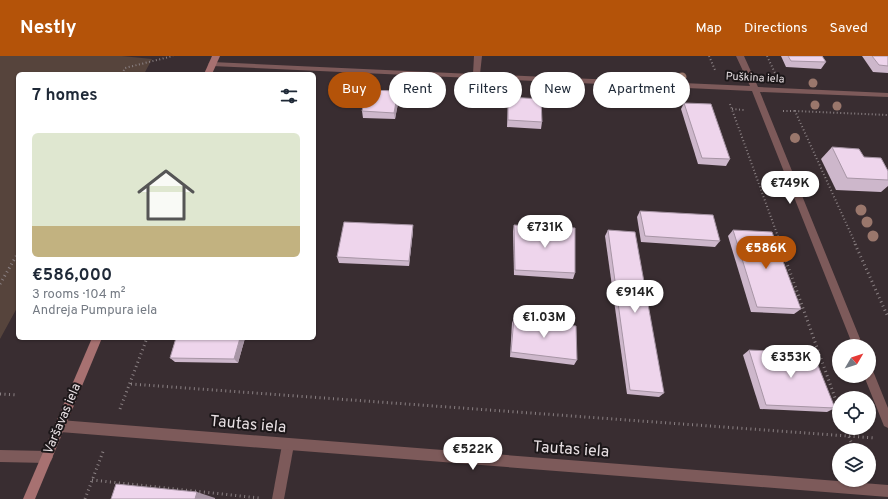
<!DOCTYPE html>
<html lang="en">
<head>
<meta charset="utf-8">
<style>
	body { margin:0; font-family:Overpass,sans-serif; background:#f6f6f7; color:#1f2937; height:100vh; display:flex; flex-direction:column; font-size:15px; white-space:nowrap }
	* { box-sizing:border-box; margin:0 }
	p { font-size:13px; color:#747a83 }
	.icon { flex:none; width:22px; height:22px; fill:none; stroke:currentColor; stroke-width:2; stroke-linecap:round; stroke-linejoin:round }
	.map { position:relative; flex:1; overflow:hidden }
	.drawer { position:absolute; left:16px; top:16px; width:300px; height:268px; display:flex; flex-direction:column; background:#fff; border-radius:6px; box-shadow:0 1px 3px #0004 }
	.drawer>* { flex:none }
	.banner { position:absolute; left:328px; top:16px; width:380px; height:36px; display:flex; gap:8px }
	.needle { width:26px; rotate:51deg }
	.buttons { position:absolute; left:832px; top:283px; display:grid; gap:8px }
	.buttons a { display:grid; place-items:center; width:44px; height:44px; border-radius:50%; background:#fff; box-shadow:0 1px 3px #0004; font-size:20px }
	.price { position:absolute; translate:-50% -34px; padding:0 9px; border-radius:14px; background:#fff; color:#222; font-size:13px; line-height:26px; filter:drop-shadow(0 1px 2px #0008) }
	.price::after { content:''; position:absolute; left:50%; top:24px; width:12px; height:9px; margin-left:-6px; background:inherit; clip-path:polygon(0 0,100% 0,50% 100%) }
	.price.current { background:#b45309; color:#fff }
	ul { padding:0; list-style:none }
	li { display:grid; align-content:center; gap:8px; height:212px; padding:0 16px }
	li+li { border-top:1px solid #e0e1e3 }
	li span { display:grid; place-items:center; height:124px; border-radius:6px; color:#555 }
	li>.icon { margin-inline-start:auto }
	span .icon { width:72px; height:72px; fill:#fffc; stroke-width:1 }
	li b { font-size:17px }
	h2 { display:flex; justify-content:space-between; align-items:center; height:48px; padding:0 16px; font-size:17px }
	.chip { padding:0 14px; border-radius:18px; background:#fff; box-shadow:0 1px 3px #0004; font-size:14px; line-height:36px }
	.chip.current { background:#b45309; color:#fff }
	header { display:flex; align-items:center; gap:24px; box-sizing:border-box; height:56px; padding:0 20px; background:#b45309; color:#fff }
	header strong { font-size:19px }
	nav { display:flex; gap:22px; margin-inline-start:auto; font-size:14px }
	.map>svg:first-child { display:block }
	.green { fill:#56443c }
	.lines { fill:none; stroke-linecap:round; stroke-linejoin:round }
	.path-far1 { stroke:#8a8083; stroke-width:2; stroke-dasharray:1 2.5; stroke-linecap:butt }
	.path { stroke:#8a8083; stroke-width:3; stroke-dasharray:1 3.5; stroke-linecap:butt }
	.lane { fill:#7d5a5a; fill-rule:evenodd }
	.street { fill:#7d5a5a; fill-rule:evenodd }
	.secondary { fill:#a77171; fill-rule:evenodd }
	.tree { fill:#9a776c }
	.wall { fill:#cdb7cb }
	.shaded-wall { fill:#a795a5 }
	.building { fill:#eed5ec; stroke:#a795a5 }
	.labels { text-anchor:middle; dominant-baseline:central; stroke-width:4; stroke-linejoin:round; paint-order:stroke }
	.far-street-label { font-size:11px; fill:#e7dfe2; stroke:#1c1719 }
	.street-label { font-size:13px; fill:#e7dfe2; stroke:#1c1719 }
	.near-street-label { font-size:16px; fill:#e7dfe2; stroke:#1c1719 }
</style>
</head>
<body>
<header>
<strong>Nestly</strong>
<nav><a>Map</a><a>Directions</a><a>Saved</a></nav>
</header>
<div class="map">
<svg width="888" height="443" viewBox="0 0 888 443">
	<rect width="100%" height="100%" fill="#392d31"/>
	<!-- green -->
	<polygon class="green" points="0,0 122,0 152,3 144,18 18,18 18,250 0,283"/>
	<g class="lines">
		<!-- path-far1 -->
		<g class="path-far1">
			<polyline points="709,0 715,14"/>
			<polyline points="767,0 775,17"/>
			<polyline points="122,18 125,12 173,0"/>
			<polyline points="730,48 781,189"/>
			<polyline points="732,53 744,54"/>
			<polyline points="783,55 795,55 794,54"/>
			<polyline points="856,189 795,55 888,59"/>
		</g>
		<!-- path -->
		<g class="path">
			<polyline points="780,188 839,353"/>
			<polyline points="855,188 888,261"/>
			<polyline points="0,228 18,197"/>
			<polyline points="131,328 875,382"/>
			<polyline points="0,338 17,339"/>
			<polyline points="120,353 147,282"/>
			<polyline points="846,372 854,394"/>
			<polyline points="92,424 259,442"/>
			<polyline points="85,443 104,393"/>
		</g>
		<!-- lane -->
		<g class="lane">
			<polygon points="288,383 292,385 294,389 284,443 272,443 282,389 284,385"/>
			<polygon points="0,394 47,395 51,397 53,401 51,405 47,407 0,406"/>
		</g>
		<!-- street -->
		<g class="street">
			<polygon points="474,0 482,0 480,18 750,30 736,0 744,0 758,31 888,37 888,41 760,36 863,290 853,290 752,35 212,10 208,8 212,6 473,18"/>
			<polygon points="869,314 873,315 888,352 888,372 884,370 864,320 869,320"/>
			<polygon points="60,364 888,429 888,441 60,376 56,374 54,370 56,366"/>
		</g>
		<!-- secondary -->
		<g class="secondary">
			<polygon points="212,0 220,0 212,18 204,18"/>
			<polygon points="92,282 102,282 35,443 23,443"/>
		</g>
	</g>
	<!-- trees -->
	<g class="tree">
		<circle cx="682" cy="21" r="4.5"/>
		<circle cx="813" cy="27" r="4.5"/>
		<circle cx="815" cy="49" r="4.5"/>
		<circle cx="837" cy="50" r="4.5"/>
		<circle cx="795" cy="82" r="5"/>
		<circle cx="861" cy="154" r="5.5"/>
		<circle cx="867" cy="166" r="5.5"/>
		<circle cx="873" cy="180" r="5.5"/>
	</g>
	<!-- wall -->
	<g class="wall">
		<polygon points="781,0 822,0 826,6 821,13 786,11"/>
		<polygon points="862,0 888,0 888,17 873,16"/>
		<polygon points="398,35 399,42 395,63 363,62 362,55"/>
		<polygon points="508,41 542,66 541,73 507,71 508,47"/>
		<polygon points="684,47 730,103 726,110 698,108 681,53"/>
		<polygon points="832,91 864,101 888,115 888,130 881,136 836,134 821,103"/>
		<polygon points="640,155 720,185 715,191 641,186 637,161"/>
		<polygon points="514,169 575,217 573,223 514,219 513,175"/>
		<polygon points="608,174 664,337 659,341 627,338 605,180"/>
		<polygon points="733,174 801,253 794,258 751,256 728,180"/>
		<polygon points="413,175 409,210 339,207 337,201"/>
		<polygon points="514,262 577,304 574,309 510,301 512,267"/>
		<polygon points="176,282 245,282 238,307 175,306 170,302"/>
		<polygon points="749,294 835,352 827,356 760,353 743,299"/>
	</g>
	<!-- shaded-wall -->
	<g class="shaded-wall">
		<polygon points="398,35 399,42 395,63 394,57"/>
		<polygon points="413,169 413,175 409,210 409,205"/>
		<polygon points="240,282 245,282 238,307 234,303"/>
		<polygon points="197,436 215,442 215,443 195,443"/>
	</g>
	<!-- building -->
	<g class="building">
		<polygon points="788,0 822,0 826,6 791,5"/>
		<polygon points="872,0 888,0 888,10 879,9"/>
		<polygon points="367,34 398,35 394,57 362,55"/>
		<polygon points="508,41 541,43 542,66 508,64"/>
		<polygon points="684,47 711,48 730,103 702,102"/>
		<polygon points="832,91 859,93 864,101 881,102 888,115 888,124 847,122"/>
		<polygon points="640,155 713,159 720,185 645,180"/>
		<polygon points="344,166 413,169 409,205 337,201"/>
		<polygon points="514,169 575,172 575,217 515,214"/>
		<polygon points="608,174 635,176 664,337 630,334"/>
		<polygon points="733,174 772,176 801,253 757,251"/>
		<polygon points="514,262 576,270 577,304 511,296"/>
		<polygon points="176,282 240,282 234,303 170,302"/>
		<polygon points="749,294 813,297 835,352 766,349"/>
		<polygon points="116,428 197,436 195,443 111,443"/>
	</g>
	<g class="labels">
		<!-- far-street labels -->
		<g class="far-street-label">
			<text transform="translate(755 22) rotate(3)">Puškina iela</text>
		</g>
		<!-- street labels -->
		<g class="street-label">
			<text transform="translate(63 363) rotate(-67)">Varšavas iela</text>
		</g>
		<!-- near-street labels -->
		<g class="near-street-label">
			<text transform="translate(248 369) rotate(5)">Tautas iela</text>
			<text transform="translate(571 394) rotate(4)">Tautas iela</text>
		</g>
	</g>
</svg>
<div class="buttons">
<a><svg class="needle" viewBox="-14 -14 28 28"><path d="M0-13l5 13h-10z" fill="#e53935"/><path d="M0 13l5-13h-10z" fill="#747a83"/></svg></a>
<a><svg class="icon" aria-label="locate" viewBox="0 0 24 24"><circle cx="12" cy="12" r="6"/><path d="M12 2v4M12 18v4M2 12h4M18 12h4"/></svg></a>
<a><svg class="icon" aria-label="layers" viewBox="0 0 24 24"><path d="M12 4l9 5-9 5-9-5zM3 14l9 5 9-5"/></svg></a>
</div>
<b class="price" style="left:790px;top:149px">€749K</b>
<b class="price" style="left:545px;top:193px">€731K</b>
<b class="price current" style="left:766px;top:214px">€586K</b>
<b class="price" style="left:635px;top:258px">€914K</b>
<b class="price" style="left:544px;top:283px">€1.03M</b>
<b class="price" style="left:791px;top:323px">€353K</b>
<b class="price" style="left:473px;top:415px">€522K</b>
<div class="banner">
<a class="chip current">Buy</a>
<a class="chip">Rent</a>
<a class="chip">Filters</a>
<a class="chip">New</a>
<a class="chip">Apartment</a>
</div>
<section class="drawer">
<h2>7 homes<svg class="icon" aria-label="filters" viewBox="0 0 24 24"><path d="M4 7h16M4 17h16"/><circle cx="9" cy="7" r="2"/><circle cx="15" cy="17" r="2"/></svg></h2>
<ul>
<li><span style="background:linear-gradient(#dfe7d0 75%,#c2b280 0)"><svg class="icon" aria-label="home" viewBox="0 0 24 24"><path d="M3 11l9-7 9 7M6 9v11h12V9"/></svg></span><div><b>€586,000</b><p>3 rooms · 104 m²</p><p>Andreja Pumpura iela</p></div></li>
</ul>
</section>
</div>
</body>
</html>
